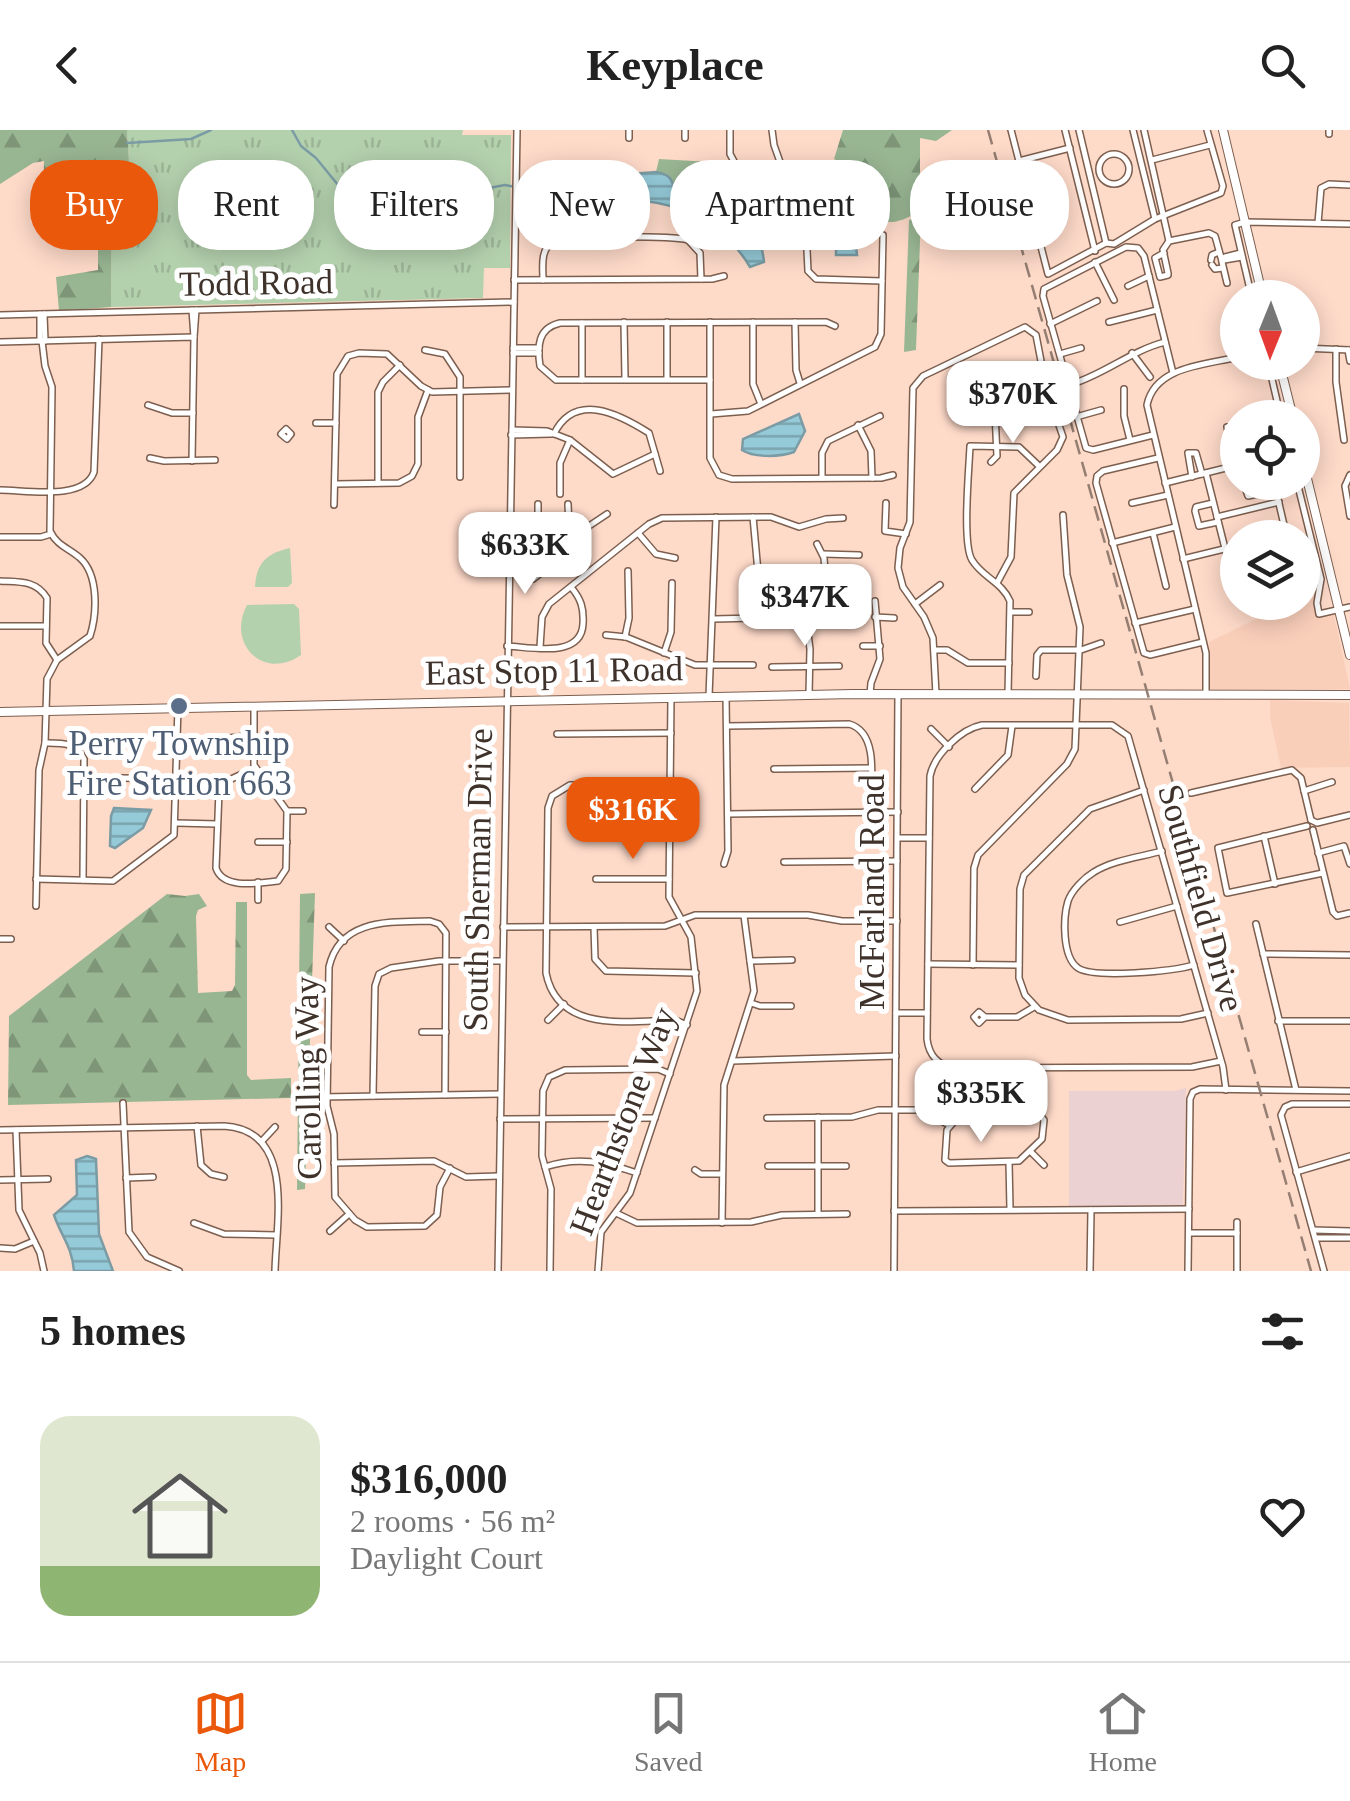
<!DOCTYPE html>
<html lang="en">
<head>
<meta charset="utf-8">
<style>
	body { margin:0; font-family:"Times New Roman",serif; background:#f2f2f2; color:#222; height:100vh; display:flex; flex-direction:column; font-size:38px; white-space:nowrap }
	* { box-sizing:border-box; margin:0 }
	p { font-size:32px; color:#767676 }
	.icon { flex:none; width:55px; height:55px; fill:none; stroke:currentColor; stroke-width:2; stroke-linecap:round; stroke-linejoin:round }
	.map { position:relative; height:1141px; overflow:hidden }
	.sheet { display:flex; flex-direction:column; background:#fff; flex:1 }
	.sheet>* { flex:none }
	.guide { position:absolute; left:30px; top:30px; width:1290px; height:90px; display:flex; gap:20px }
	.needle { width:65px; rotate:181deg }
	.tools { position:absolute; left:1220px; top:150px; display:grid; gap:20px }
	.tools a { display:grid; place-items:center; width:100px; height:100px; border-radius:50%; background:#fff; box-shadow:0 5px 25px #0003; font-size:50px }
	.price { position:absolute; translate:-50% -85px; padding:0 22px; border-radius:20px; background:#fff; color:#222; font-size:32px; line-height:65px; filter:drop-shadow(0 2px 5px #0008) }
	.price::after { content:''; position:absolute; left:50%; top:60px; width:30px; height:22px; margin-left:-15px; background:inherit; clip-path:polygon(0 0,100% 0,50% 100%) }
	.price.selected { background:#ea580c; color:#fff }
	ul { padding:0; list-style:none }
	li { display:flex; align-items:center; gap:30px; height:250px; padding:0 40px }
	li span { display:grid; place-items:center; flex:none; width:280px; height:200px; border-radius:30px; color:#555 }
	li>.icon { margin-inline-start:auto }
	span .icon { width:120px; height:120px; fill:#fffc; stroke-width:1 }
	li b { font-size:42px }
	h2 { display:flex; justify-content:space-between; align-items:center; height:120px; padding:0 40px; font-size:42px }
	.tag { padding:0 35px; border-radius:40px; background:#fff; box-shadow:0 5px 25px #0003; font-size:35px; line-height:90px }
	.tag.selected { background:#ea580c; color:#fff }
	header { display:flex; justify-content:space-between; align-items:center; height:130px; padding:0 40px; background:#fff; font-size:45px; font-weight:700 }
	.tabs { display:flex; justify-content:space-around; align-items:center; height:140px; border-top:2px solid #e0e0e0; background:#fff; font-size:28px; color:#767676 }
	.tabs a { display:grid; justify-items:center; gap:5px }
	.tabs .selected { color:#ea580c }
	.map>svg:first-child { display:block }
	.built { fill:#facfba }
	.education { fill:#ecd1d2 }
	.grass { fill:url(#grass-tufts) }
	.forest { fill:url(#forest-firs) }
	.park { fill:#b4d1ae }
	.water { fill:url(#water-rules); stroke:#7b9ca4; stroke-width:2.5 }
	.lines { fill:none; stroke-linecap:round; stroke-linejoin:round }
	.stream { stroke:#7b9ca4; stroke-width:2.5 }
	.minor-casing { stroke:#7d5f4f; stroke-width:8 }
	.major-casing { stroke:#7d5f4f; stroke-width:10 }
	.minor { stroke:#fff; stroke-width:5 }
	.major { stroke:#fff; stroke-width:8 }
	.rail { stroke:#957e72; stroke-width:2.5; stroke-dasharray:15 8; stroke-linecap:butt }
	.service-dot { fill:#5c6f8a; stroke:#fff; stroke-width:4 }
	.labels { text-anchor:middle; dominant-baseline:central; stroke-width:10; stroke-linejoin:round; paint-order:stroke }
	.street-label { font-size:35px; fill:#3f322b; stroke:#fff }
	.service-label { font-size:35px; fill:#4e5e75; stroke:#fff }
</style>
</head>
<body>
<header><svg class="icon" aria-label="back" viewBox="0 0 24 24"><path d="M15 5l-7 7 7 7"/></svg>Keyplace<svg class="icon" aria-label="search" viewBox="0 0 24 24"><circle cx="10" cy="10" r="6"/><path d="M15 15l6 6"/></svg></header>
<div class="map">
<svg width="1350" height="1141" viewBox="0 0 1350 1141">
	<defs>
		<pattern id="grass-tufts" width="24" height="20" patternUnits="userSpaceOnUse" patternTransform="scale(2.5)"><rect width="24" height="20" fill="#b4d1ae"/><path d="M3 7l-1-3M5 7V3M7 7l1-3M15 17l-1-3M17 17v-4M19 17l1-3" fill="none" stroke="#9cb496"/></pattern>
		<pattern id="forest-firs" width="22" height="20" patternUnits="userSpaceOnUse" patternTransform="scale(2.5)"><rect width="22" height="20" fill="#99b693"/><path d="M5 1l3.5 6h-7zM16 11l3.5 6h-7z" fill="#7e9578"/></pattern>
		<pattern id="water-rules" width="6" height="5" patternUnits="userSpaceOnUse" patternTransform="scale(2.5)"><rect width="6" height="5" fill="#95cad8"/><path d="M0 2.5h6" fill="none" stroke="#7ba5af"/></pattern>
	</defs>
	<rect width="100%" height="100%" fill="#fedac9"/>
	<!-- built -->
	<g class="built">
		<polygon points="1315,459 1316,488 1334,485 1350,559 1210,559 1209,512 1289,473 1302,472 1303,466"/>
		<polygon points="1270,570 1349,573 1350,637 1281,638 1270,587"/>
	</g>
	<!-- education -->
	<polygon class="education" points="1186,958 1183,1076 1069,1076 1069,961 1175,961"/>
	<!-- grass -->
	<polygon class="grass" points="127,0 463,0 462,5 511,5 510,138 484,138 483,168 111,177 112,44 129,32"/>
	<!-- forest -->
	<g class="forest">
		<polygon points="0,0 127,0 129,32 112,44 111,177 59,181 56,147 98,140 98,98 79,90 43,83 44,31 33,33 0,54"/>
		<path d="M 843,0 L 952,0 L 936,11 L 920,8 L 920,81 C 877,107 868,84 864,44 L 834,29 Z"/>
		<path d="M 659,29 L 711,32 L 718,35 L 720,50 L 738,63 L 768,65 L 784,70 L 820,66 L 817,83 L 788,81 L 786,109 L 762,109 C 744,72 713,63 674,59 L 666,44 L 656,42 Z"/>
		<polygon points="921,85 916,220 904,222 909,90"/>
		<polygon points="315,763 305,1059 297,1060 300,764"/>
		<polygon points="167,764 185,766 199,764 207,776 198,780 196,786 198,863 232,861 235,855 236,772 247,772 247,945 251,950 291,948 291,968 8,975 9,886"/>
	</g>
	<!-- park -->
	<g class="park">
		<path d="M 290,418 L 292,453 L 288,457 L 255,457 C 256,433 267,423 290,418 Z"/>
		<path d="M 294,474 L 299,479 L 301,525 C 264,551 226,514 247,475 Z"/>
	</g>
	<!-- water -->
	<g class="water">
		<path d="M 656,42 C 667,44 672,47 674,59 C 724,65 758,77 764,132 L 750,137 C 704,60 626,68 547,69 L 537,73 L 534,63 C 569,42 617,46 656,42 Z"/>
		<path d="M 804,82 L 866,85 L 865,91 L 854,98 L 857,125 L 836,125 L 836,108 C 826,92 810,92 793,93 L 794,84 Z"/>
		<path d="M 799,284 L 805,301 L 794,322 C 780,327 754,328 742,320 L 743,309 Z"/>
		<polygon points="114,678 151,680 143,698 115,718 110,716 111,686"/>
		<path d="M 87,1026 L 96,1029 L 99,1104 L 113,1141 L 74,1141 C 72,1116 61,1106 54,1085 L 77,1065 L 76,1030 Z"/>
	</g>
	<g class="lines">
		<!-- stream -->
		<g class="stream">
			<polyline points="292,0 301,16 316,28 343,61 371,70 397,66 419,71 505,55 520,58 559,48 568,52"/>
			<polyline points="127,13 191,9 211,0"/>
			<polyline points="292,56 296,42"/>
		</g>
		<!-- minor casing -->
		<g class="minor-casing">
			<g id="minor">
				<polyline points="629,0 629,8"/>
				<polyline points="685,0 685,8"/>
				<polyline points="730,0 730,24 737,37"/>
				<polyline points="772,0 774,15 785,46"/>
				<polyline points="1011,0 1048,144 1106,113 1114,114 1155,89 1221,63 1223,56 1207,0"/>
				<polyline points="1065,0 1095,121"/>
				<polyline points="1079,0 1106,113"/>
				<polyline points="1133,0 1155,89"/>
				<polyline points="1144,0 1169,111 1209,103 1215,106 1222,131"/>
				<polyline points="1329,4 1329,0"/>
				<circle cx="1114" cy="39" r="15"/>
				<polyline points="1152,30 1210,15"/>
				<polyline points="1019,31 1070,18"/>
				<polyline points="1318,93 1321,58 1329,54 1350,55"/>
				<polyline points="807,120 808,141 816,149 882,151"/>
				<polyline points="1164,123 1155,128 1160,147 1168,145 1168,143 1163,120 1169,111"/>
				<polyline points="1211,130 1212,125 1219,122"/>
				<polyline points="1224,130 1225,127 1241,123"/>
				<polyline points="1224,130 1242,127"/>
				<polyline points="1095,132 1114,170"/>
				<polyline points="1222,132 1227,153"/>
				<polyline points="1212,135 1215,139 1223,138"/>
				<polyline points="514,150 712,149 724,146"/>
				<path d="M 543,150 C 543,137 540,121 552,112 C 562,105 672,106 688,110 L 700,123 L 701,149"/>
				<polyline points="1128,156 1149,146"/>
				<polyline points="1252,168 1235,95 1245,92 1350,94"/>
				<polyline points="192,180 194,207 196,180"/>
				<polyline points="40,184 40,211"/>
				<polyline points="44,184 45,211"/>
				<polyline points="0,185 514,172"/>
				<polyline points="624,192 625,249"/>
				<polyline points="667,192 667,249"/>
				<polyline points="710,192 710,328 719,345 732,349 881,348 893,345"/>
				<polyline points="753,192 753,254 761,274"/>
				<polyline points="795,192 796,240 800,253"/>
				<polyline points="1109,192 1157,180"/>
				<polyline points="582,193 582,250"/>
				<polyline points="1050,194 1097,171"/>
				<polyline points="0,212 194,207 192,331"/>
				<polyline points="513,218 539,218"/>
				<polyline points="1302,218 1350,220"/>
				<polyline points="1336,219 1336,252 1344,310"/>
				<polyline points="425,220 445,224 460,247 460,347"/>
				<polyline points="1348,220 1350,231"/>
				<polyline points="513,223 539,223"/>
				<polyline points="1132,223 1150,247"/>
				<polyline points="1060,224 1081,218"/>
				<polyline points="1268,232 1281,288"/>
				<path d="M 710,250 L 556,250 L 540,236 C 537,216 538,198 560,193 L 826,192 L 835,196"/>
				<path d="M 1069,255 C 1104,245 1130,221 1165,212"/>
				<polyline points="1124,259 1124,286 1130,310"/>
				<polyline points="148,275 172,283 193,283"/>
				<polyline points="711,284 748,281 875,217 881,204 883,105"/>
				<polyline points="1076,287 1101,280"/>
				<polyline points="1259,287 1260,288"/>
				<polyline points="316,293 336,293"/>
				<polyline points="858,295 871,321 872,348"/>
				<polyline points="1227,297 1236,336"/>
				<polygon points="286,299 291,304 287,309 281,304"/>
				<polyline points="512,300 547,301 570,310 613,344 655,324"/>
				<path d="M 554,304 C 575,261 619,284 649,303 L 660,341"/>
				<polyline points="511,305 551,304"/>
				<polyline points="1153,305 1093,320 1086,318 1043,166 1044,159 1126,117 1138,118 1144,126 1173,243"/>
				<polyline points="150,328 164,331 215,330"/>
				<polyline points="1158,328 1103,341 1097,346 1096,353 1144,523 1150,525 1203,512"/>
				<polyline points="991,332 997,326 995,282"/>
				<polyline points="1206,343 1238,470"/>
				<polyline points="1350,345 1345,356 1350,386"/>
				<polyline points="1192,347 1188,323 1196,323 1202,344"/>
				<polyline points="822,348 822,323 828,311 880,286"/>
				<polyline points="1243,352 1248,366 1276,360"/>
				<polyline points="1274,352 1287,408"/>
				<polyline points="1297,352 1321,449 1317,473 1319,484 1350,477"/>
				<polyline points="378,353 378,262 383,252 400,235"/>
				<polyline points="1165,353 1238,335"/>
				<polyline points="336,354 399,353 412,346 418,334 418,287 428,260"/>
				<path d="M 0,360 C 27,360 84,371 94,342 L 99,209"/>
				<polyline points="560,364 560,333 570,310"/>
				<polyline points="886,373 885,401 906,404"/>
				<polyline points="1132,373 1168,365"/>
				<polyline points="1213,373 1196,377 1195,381 1199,396 1218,392"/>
				<polyline points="538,374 538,397"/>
				<polyline points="568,374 569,398"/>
				<polyline points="334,375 337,244 348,226 359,223 387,224 421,256 432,262 512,260"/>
				<polyline points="753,387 758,442"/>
				<polyline points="1217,387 1279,372"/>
				<polyline points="509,397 583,400 607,384"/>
				<polyline points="519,397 518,443 526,451 533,449 575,416 577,401"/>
				<polyline points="638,403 656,424 675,428"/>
				<polyline points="1153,403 1166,456"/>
				<polyline points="0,407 41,407 51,404"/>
				<polyline points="1112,413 1175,397"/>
				<polyline points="823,424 859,425"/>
				<polyline points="1183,429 1224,419"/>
				<path d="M 0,451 C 19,452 36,450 47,468 L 46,513 L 57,530"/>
				<polyline points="822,454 831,460 856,462"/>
				<polyline points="915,474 940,455"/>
				<polyline points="1012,482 1029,482"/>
				<polyline points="875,487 894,488"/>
				<polyline points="714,489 756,488"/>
				<polyline points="1135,493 1195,479"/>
				<polyline points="0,496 46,496"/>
				<polyline points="606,505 626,507 695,535 753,535"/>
				<polyline points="625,507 629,488 628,441"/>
				<path d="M 507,516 C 531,517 581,529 583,494 C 584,478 581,469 571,457"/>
				<polyline points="863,516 880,516"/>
				<polyline points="540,517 542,487 549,474 649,394 662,388 771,387 799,397 826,389 843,388"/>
				<polyline points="936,520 947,520 968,533 1009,533"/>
				<polyline points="664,523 671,502 672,453"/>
				<polyline points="772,537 839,536"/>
				<polyline points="1036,546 1037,525 1041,520 1081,520 1101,513"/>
				<polyline points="870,564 871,553 880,529 875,471"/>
				<polyline points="936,564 933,508 924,487 903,457 898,438 900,418 910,392 913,258 923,246 1025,197 1036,205 1046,257 1063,307 1057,320 1014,363 1011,427 997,453"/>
				<path d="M 1008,564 L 1010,471 C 1002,452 982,447 972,430 C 962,414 969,339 970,316 L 1019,317 L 1039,336"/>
				<path d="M 1206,564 L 1206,523 L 1147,275 C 1155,236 1205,235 1238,227"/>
				<polyline points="809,565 810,519 806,489 825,441 824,428 817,414"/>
				<polyline points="709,566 716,387"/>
				<path d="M 254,578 L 254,635 L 287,681 L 286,739 L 278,751 C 259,753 223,760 216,738 L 219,661 L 227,651 L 255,638"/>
				<path d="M 727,596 L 849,594 C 881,603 870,656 870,682"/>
				<polyline points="931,599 949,617"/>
				<polyline points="557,604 671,603"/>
				<polyline points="221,609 254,605"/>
				<path d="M 45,613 C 62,613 76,612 84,629 L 83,750"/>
				<polyline points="774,639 870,638"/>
				<polyline points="121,648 177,649"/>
				<path d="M 670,655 L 570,655 L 552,666 L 548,678 L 546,843 C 558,904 629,891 675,890 L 687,895"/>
				<polyline points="975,659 1008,625 1012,596"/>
				<polyline points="1144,660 1090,679 1024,745 1020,759 1019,848 1025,865 1039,880 1068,890 1181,889 1208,883"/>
				<polyline points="1304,661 1332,652"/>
				<polyline points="1191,663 1292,640 1301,648 1311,690"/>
				<polyline points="287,681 303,681"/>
				<polyline points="728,684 898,682"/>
				<polyline points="1311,690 1317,693 1350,685"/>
				<polyline points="176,693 217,694"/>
				<polyline points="1307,696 1218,718 1227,763 1323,743"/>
				<polyline points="1313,700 1333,782 1337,786 1350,783"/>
				<polyline points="598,702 670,702"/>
				<polyline points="1264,706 1275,754"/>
				<polyline points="898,708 929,708"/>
				<polyline points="258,712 287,712"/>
				<path d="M 1162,721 C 1141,727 1113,730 1094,742 C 1084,748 1072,760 1068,771 C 1063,788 1062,827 1078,838 C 1095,849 1174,841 1194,835"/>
				<polyline points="1318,723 1344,716 1350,734"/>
				<polyline points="784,732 897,731"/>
				<polyline points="724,734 728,721 726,566"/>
				<polyline points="36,749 113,751 174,705 178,577"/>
				<polyline points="596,749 669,749"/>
				<polyline points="258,752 258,770"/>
				<path d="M 36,776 L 39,640 L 45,613 L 47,549 L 57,530 L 90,506 C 97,484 99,445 80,428 C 69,418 57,416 50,401 L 52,257 L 45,236 L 42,211"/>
				<polyline points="1120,792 1177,776"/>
				<polyline points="1256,794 1296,960"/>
				<polyline points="329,797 344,811"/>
				<polyline points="503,797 665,796 695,785 808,785 842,791 897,791"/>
				<polyline points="594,797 595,829 606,841 696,843"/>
				<polyline points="0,809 11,809"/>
				<polyline points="1263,824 1350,825"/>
				<polyline points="750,831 792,830"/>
				<polyline points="928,834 1019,835"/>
				<polyline points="973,835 974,738 978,725 1067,634 1075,619 1080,497 1067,445 1063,385"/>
				<polyline points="751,873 760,876 791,876"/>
				<polyline points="896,883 927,883"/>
				<polyline points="985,887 979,893 974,887 979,882 985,887 1017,887 1034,877"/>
				<polyline points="548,890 564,874"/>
				<polyline points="1278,891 1350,891"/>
				<polyline points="422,902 446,902"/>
				<polyline points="732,931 896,926"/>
				<path d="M 1221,931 L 1192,937 L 955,938 C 939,936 929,926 927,909 L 930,646 C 934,625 961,599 982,595 L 1112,595 L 1128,606 L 1223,937 L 1226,960"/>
				<polyline points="304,964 321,967 500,964"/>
				<path d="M 445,965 L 446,803 L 439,794 L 430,791 C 391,792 340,788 329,837 L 327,976 L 334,1004 L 335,1067 L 355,1090 L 367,1097 L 425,1096 L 437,1085 L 440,1057 L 450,1038"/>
				<polyline points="373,966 375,856 379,844 391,838 439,831 502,831"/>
				<polyline points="123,973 129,1102 147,1127 179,1141"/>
				<polygon points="1040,985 1044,990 1042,1009 1019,1031 949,1033 945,1030 947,1000 958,987"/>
				<polyline points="818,987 818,1084"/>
				<polyline points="767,988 852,987 878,980 921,980 949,995"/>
				<polyline points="500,989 655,988"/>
				<polyline points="197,996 201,1035 211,1044 224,1047"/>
				<path d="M 0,1000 L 224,996 C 296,1000 276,1092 275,1141"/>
				<polyline points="16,1000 19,1080 40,1123 44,1141"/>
				<polyline points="262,1011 275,997"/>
				<polyline points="1031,1022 1044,1035"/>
				<polyline points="1009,1032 1010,1079"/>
				<polyline points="334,1033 434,1031 466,1047 499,1046"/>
				<polyline points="768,1036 846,1036"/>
				<path d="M 545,1037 C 577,1026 605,1032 637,1043"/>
				<polyline points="695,1040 701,1044 722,1044"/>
				<polyline points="1296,1042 1350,1026"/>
				<polyline points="126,1048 153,1047"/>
				<polyline points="0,1050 48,1049"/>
				<polyline points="894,1081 1189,1079"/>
				<polyline points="616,1083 637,1093 751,1092 782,1085 847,1084"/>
				<polyline points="194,1093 224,1104 276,1105"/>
				<polyline points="722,1093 724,955 754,861 744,786"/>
				<polyline points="1313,1100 1350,1101"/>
				<polyline points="330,1101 349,1084"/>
				<polyline points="1190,1103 1237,1103"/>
				<polyline points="1316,1108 1350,1108"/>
				<polyline points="0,1118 15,1119 34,1111"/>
				<polyline points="498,1141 517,0"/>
				<polyline points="550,1141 551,1059 542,1026 543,961 549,947 565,940 658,939 670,944"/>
				<polyline points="598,1141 601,1102 630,1063 697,861 691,807 669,767 671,567"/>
				<polyline points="894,1141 898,564"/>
				<polyline points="1090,1141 1091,1080"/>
				<polyline points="1188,1141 1190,969 1193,962 1200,959 1350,961"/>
				<polyline points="1237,1141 1237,1092"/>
				<polyline points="1324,1141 1281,985 1285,977 1292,974 1350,974"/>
			</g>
		</g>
		<!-- major casing -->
		<g class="major-casing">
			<g id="major">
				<polyline points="1223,0 1263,168"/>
				<polyline points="1279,232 1293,288"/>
				<polyline points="1302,328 1350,525"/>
				<polyline points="0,582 853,564 1350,565"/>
			</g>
		</g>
		<!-- minor -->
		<use href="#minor" class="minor"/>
		<!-- major -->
		<use href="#major" class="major"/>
		<!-- rail -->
		<polyline class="rail" points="988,0 1311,1141"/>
	</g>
	<!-- markers -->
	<circle class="service-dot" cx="179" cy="576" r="10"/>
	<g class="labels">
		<!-- street labels -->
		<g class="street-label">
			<text transform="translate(256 153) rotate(-1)">Todd Road</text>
			<text transform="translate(554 541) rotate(-1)">East Stop 11 Road</text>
			<text transform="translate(478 750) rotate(-89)">South Sherman Drive</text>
			<text transform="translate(872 762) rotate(-90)">McFarland Road</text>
			<text transform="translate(1201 768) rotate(74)">Southfield Drive</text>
			<text transform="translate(308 948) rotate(-91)">Carolling Way</text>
			<text transform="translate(623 991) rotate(-69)">Hearthstone Way</text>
		</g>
		<!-- service labels -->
		<g class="service-label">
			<text x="179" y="613">Perry Township<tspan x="179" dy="40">Fire Station 663</tspan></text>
		</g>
	</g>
</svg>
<div class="tools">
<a><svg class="needle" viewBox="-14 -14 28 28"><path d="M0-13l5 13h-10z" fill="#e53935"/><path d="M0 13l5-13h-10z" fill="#767676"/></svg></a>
<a><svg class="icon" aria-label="locate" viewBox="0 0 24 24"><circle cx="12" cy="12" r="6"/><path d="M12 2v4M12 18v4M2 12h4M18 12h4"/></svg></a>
<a><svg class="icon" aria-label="layers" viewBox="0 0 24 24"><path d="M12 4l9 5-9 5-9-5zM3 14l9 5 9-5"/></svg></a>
</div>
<b class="price" style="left:1013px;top:316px">$370K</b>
<b class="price" style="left:525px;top:467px">$633K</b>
<b class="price" style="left:805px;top:519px">$347K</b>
<b class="price selected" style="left:633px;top:732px">$316K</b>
<b class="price" style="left:981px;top:1015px">$335K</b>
<div class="guide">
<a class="tag selected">Buy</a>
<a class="tag">Rent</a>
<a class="tag">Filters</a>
<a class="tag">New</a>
<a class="tag">Apartment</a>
<a class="tag">House</a>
</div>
</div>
<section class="sheet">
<h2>5 homes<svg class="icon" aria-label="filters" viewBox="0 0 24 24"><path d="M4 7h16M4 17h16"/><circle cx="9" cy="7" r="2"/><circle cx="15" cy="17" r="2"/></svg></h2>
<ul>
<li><span style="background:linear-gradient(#dfe7d0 75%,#8fb573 0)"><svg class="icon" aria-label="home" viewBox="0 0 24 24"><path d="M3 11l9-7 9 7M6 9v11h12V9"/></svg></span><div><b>$316,000</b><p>2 rooms · 56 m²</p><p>Daylight Court</p></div><svg class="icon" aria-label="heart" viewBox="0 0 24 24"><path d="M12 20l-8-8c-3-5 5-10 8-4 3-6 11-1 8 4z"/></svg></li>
</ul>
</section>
<nav class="tabs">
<a class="selected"><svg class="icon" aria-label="map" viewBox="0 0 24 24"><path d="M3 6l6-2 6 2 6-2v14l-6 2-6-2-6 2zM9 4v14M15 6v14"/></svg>Map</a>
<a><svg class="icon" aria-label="saved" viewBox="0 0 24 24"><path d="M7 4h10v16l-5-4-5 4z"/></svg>Saved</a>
<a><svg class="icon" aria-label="home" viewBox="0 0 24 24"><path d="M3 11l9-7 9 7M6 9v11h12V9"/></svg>Home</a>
</nav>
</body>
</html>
